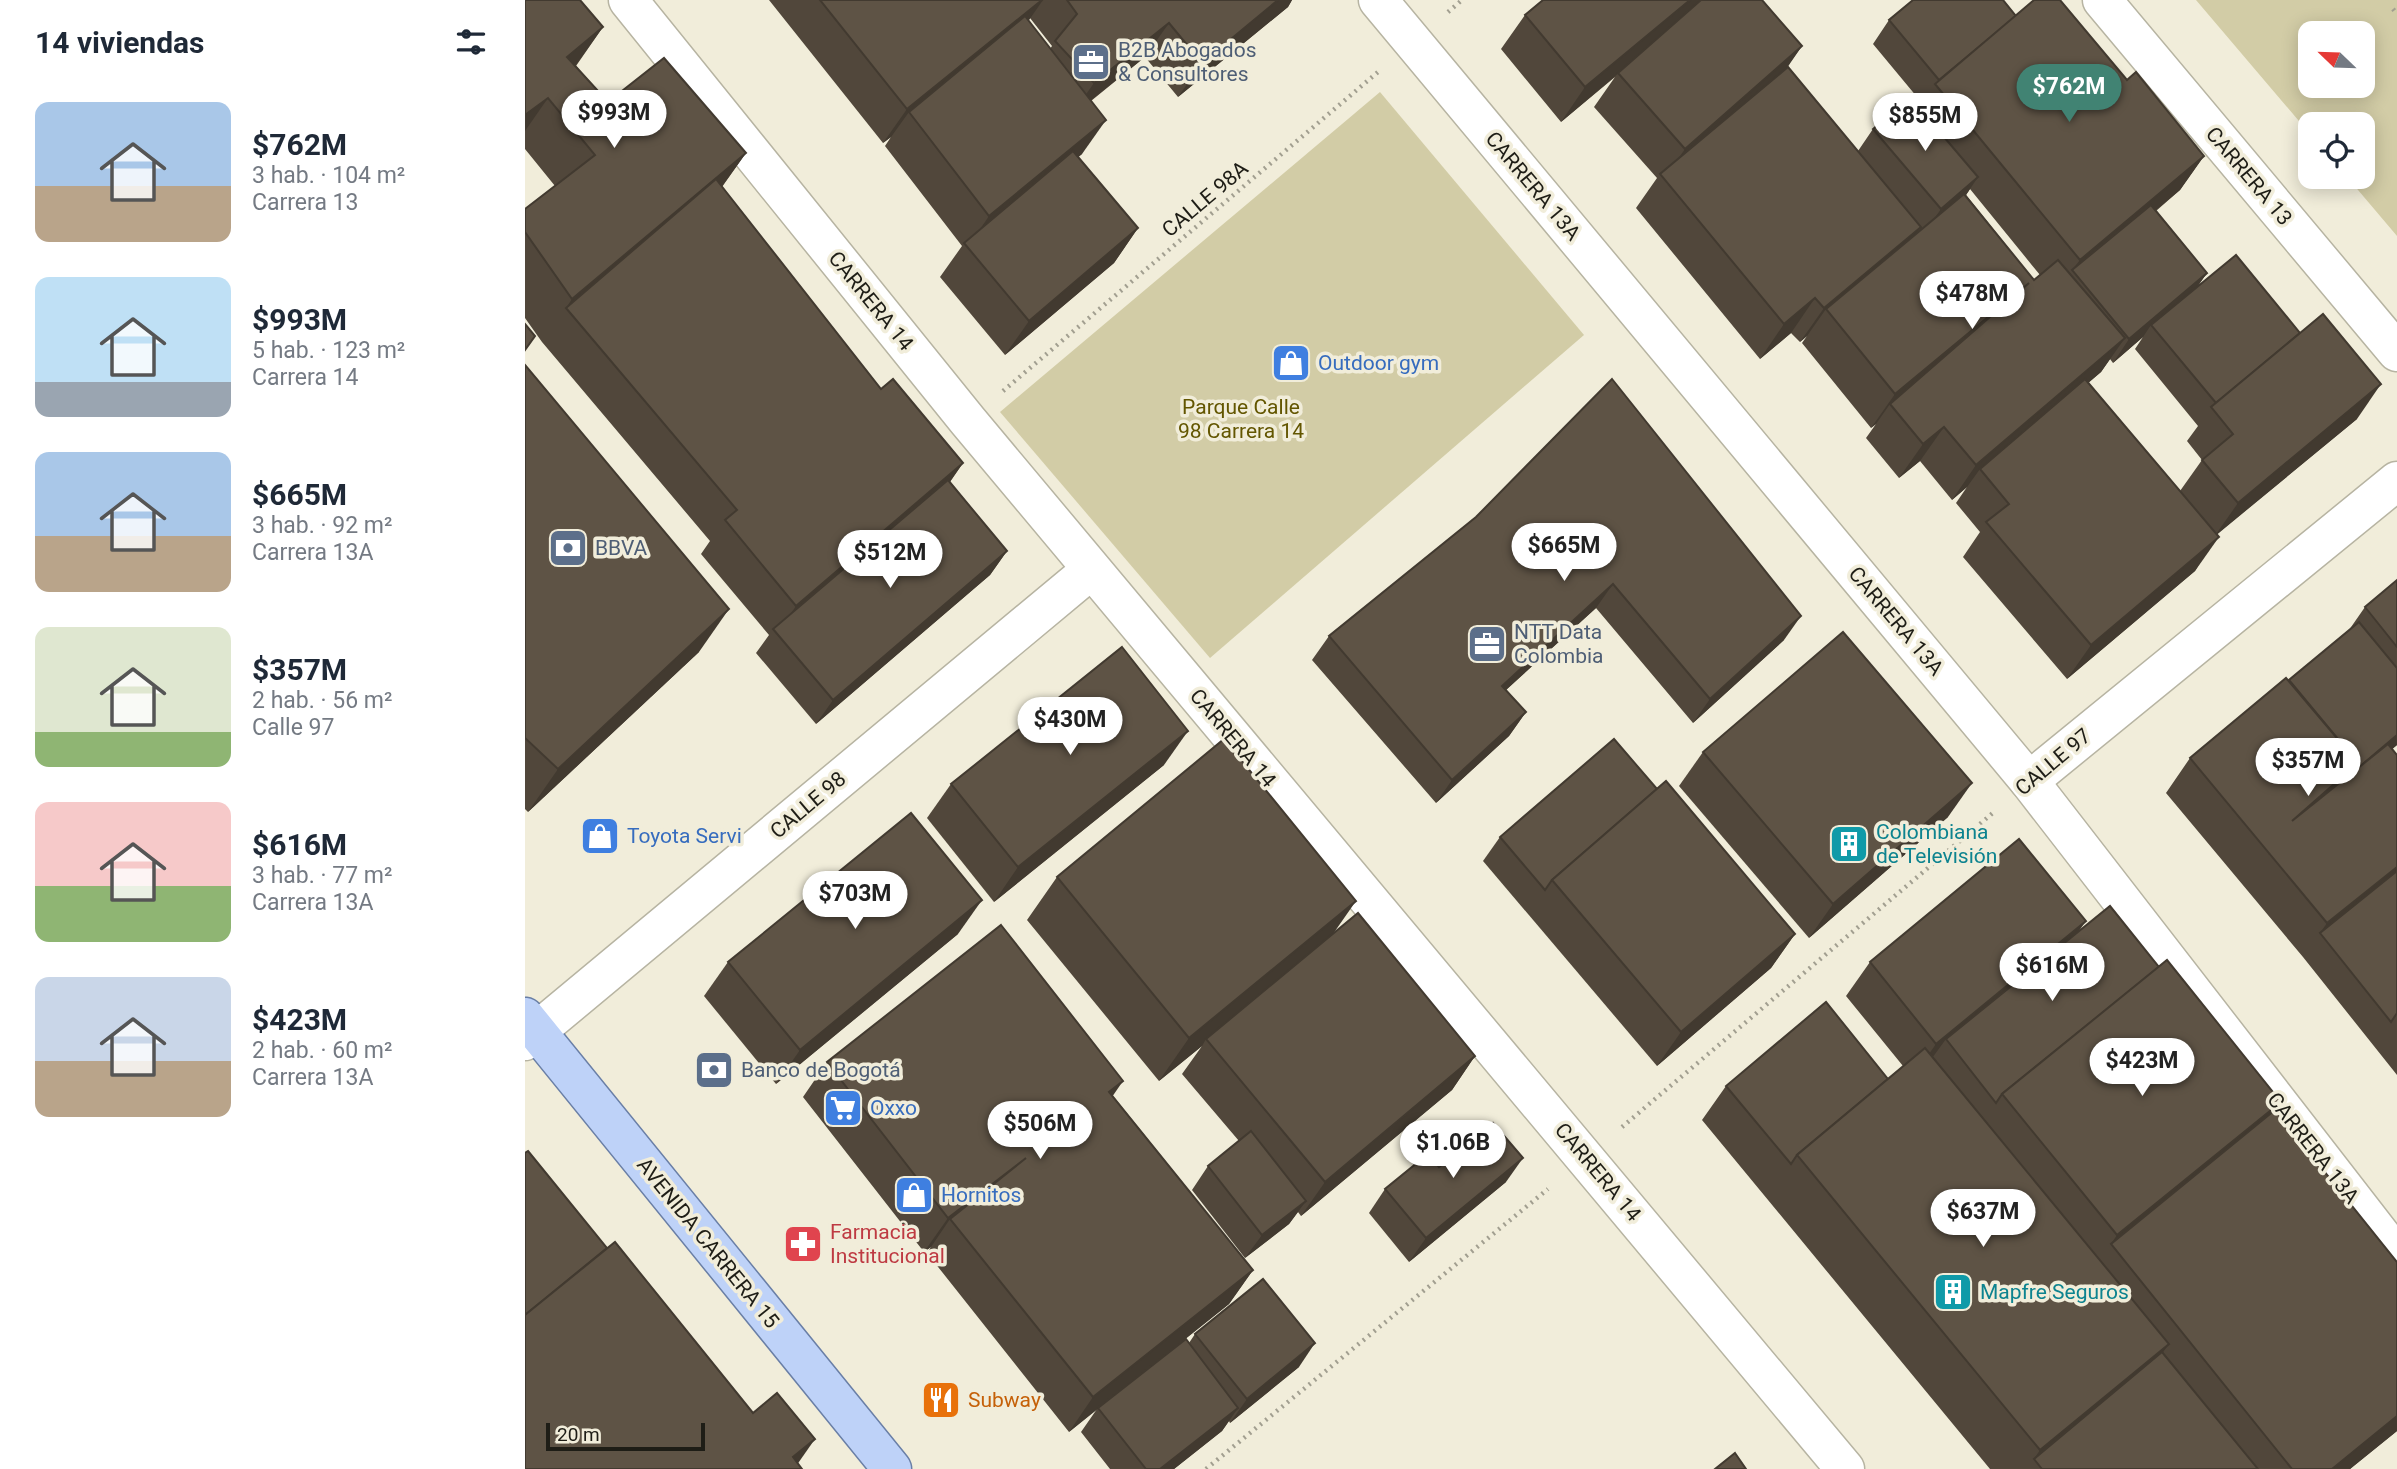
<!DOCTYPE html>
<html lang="es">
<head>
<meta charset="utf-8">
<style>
	body { margin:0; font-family:Roboto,sans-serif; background:#f2f2f3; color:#1f2937; height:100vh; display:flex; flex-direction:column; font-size:26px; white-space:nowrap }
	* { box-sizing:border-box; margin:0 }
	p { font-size:23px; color:#747a83 }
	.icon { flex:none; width:38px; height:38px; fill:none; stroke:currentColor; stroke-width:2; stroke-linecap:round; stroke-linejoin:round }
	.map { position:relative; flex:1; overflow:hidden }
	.side { display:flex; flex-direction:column; background:#fff; width:525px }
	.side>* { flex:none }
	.needle { width:46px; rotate:293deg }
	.buttons { position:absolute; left:1773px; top:21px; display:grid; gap:14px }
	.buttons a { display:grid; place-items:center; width:77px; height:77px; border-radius:14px; background:#fff; box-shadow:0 4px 18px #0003; font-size:35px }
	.scale { position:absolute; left:21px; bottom:18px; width:159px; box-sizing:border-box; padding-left:7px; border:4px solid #1e1d16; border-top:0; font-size:19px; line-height:24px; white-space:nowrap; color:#1e1d16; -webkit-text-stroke:5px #f1edda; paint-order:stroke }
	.price { position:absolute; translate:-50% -60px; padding:0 16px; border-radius:24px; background:#fff; color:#222; font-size:23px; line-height:46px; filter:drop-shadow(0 2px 4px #0008) }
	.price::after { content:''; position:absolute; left:50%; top:42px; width:21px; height:16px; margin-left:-10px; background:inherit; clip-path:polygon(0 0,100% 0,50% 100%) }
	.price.on { background:#418373; color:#fff }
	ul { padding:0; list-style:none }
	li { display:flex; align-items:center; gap:21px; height:175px; padding:0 35px }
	li span { display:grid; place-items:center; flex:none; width:196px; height:140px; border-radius:14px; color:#555 }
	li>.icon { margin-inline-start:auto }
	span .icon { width:84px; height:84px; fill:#fffc; stroke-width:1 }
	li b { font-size:30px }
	h2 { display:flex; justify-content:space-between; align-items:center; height:84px; padding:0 35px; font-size:30px }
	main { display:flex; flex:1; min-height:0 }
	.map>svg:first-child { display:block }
	.green { fill:#d2cca6; fill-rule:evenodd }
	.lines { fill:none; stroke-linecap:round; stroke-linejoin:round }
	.minor-casing { stroke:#b7b4a2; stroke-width:41 }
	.major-casing { stroke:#6a7fa6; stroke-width:41 }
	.path { stroke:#a29f90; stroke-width:4.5; stroke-dasharray:2 5; stroke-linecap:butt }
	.minor { stroke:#fff; stroke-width:38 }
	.major { stroke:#bed2f8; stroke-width:38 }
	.wall { fill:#51473b; fill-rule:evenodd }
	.shaded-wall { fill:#423a30 }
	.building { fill:#5e5345; stroke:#423a30; stroke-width:2 }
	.labels { text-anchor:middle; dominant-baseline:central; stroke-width:7; stroke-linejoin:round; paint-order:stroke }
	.service-label { font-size:21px; fill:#4e5e75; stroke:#f1edda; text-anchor:start }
	.street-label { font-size:21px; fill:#1e1d16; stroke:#f1edda }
	.shop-label { font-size:21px; fill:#366cbe; stroke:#f1edda; text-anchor:start }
	.park-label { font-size:21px; fill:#635601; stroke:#f1edda }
	.culture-label { font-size:21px; fill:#0d838f; stroke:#f1edda; text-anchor:start }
	.health-label { font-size:21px; fill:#be3a42; stroke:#f1edda; text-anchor:start }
	.food-label { font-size:21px; fill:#c56008; stroke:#f1edda; text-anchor:start }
</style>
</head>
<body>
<main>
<section class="side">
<h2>14 viviendas<svg class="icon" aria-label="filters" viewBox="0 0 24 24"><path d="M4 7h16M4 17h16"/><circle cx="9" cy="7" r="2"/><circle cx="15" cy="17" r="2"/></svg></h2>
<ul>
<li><span style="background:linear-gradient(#a9c7e8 60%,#b9a48a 0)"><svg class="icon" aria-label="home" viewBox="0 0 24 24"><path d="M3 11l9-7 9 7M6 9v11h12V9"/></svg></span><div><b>$762M</b><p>3 hab. · 104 m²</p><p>Carrera 13</p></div></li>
<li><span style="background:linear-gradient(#bfe0f5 75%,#9aa5b1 0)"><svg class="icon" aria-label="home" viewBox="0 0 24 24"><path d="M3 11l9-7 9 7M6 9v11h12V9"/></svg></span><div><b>$993M</b><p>5 hab. · 123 m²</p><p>Carrera 14</p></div></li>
<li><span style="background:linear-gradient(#a9c7e8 60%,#b9a48a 0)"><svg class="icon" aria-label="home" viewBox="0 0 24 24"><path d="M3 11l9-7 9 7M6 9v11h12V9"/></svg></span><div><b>$665M</b><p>3 hab. · 92 m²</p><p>Carrera 13A</p></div></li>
<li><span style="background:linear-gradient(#dfe7d0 75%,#8fb573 0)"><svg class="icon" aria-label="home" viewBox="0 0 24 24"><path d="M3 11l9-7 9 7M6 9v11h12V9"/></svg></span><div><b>$357M</b><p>2 hab. · 56 m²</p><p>Calle 97</p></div></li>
<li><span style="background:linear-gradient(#f6c9c9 60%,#8fb573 0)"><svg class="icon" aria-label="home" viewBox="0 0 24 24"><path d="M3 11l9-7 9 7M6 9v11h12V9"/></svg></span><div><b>$616M</b><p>3 hab. · 77 m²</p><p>Carrera 13A</p></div></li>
<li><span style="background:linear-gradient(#c9d6e8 60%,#b9a48a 0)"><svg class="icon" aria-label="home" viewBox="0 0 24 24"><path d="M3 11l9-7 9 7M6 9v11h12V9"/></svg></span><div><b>$423M</b><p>2 hab. · 60 m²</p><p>Carrera 13A</p></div></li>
</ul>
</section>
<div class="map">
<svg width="1872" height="1469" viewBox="0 0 1872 1469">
	<rect width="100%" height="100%" fill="#f1edda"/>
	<!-- green -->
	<g class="green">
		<path d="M 1671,0 L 1872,0 L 1872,236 L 1822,177 L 1838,177 L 1838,124 L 1785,124 L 1785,134 ZM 1785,33 L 1838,33 L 1838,86 L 1785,86 Z"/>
		<polygon points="855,92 1059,335 685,658 475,412"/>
	</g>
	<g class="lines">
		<!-- minor casing -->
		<g class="minor-casing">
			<g id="minor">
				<polyline points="103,0 443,421 1320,1469"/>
				<polyline points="853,0 1504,781 1872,1256"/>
				<polyline points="1577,0 1872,352"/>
				<polyline points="1504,781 1872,481"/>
				<polyline points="0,1041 566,570"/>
			</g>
		</g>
		<!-- major casing -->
		<g class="major-casing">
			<polyline id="major" points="0,1017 367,1469"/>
		</g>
		<!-- path -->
		<g class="path">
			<polyline points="1868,9 1872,14"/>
			<polyline points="923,12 937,0"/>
			<polyline points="478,391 853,72"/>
			<polyline points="1097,1127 1469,812"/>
			<polyline points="681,1469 1023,1189"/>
		</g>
		<!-- minor -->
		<use href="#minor" class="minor"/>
		<!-- major -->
		<use href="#major" class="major"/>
	</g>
	<!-- wall -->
	<g class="wall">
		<polygon points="0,0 78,27 51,66 83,102 221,153 197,187 356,389 438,463 425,482 482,551 465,575 291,724 231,653 244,635 176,554 185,541 17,342 0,318 0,209 30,186 0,149"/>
		<path d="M 244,0 L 767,0 L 763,7 L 653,97 L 620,57 L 566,101 L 557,154 L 553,157 L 613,228 L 589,263 L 480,355 L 415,277 L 437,246 L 360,146 L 366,137 L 358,143 ZM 505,18 L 527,46 L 525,49 L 503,21 Z"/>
		<path d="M 1000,15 L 1277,46 L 1261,68 L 1333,151 L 1348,129 L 1394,107 L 1397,103 L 1348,44 L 1364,20 L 1491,16 L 1602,80 L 1679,156 L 1655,190 L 1631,211 L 1682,273 L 1672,287 L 1832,419 L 1692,534 L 1670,571 L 1542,679 L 1438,557 L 1455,532 L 1431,503 L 1442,487 L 1427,500 L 1395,461 L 1374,478 L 1341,438 L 1351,424 L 1346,428 L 1277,343 L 1282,336 L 1275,342 L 1266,333 L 1235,359 L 1111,208 L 1132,178 L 1069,107 L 1090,77 L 1036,122 L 976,49 ZM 1445,189 L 1515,275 L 1509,280 L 1441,195 ZM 1618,337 L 1610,349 L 1673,426 L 1662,441 L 1677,460 L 1655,491 L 1563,383 L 1576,372 L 1585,359 L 1588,363 Z"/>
		<polygon points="0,365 174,652 3,812 0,809"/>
		<polygon points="951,517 1259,640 1168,723 1071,608 981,690 1001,712 984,736 911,803 787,660 804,636"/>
		<polygon points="1872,580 1872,745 1867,749 1872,755 1872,1075 1778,957 1641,793 1665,758 1764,680 1824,630 1840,607"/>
		<polygon points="1178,752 1423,817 1284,938 1154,786"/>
		<polygon points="639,765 469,902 402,818 426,784"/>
		<polygon points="1132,789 1270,934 1246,968 1132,1066 958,861 975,837"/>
		<polygon points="532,877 807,934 950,1056 927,1090 776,1216 773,1212 764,1224 720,1258 667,1190 683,1166 714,1141 657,1074 677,1046 634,1081 502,920"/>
		<polygon points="1553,932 1634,967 1756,1102 1750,1110 1872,1431 1825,1469 1465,1469 1177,1120 1201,1086 1363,1079 1378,1066 1321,996 1345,962"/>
		<polygon points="433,934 251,1084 179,996 203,962"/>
		<polygon points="302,1062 588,1096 728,1270 704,1304 595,1391 664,1343 670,1334 774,1367 705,1423 704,1421 697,1431 649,1469 585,1469 556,1432 572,1409 544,1432 402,1253 406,1247 399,1252 278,1097"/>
		<polygon points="914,1167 981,1182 884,1262 844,1213 860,1189"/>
	</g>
	<!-- shaded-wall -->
	<g class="shaded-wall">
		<polygon points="518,0 495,33 384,112 366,137 358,143 382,109"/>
		<polygon points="753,0 767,0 763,7 653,97 677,63"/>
		<polygon points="1165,0 1180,0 1036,122 1060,87"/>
		<polygon points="644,23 620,57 545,117 569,83"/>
		<polygon points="78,27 48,69 42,57"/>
		<polygon points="1277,46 1253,81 1139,179 1160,149"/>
		<polygon points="23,98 0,131 0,115"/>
		<polygon points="581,120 557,154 443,248 443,247 464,216"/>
		<polygon points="221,153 190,196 41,308 47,299"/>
		<polygon points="1679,156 1655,190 1552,276 1547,270 1555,260"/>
		<polygon points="1453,177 1437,201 1399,233 1416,209"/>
		<polygon points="1396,227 1372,261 1301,309 1282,336 1275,342 1299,308"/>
		<polygon points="613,228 589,263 480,355 504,321"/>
		<polygon points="1682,273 1665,297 1626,325 1618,337 1588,363 1604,339"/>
		<polygon points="1504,283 1365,404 1351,424 1346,428 1370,394"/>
		<polygon points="1290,298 1266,333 1235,359 1259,324"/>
		<polygon points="1600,338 1576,372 1458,473 1455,469 1442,487 1427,500 1451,465"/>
		<polygon points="1856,384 1832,419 1689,537 1713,503"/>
		<polygon points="1419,427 1395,461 1374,478 1398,444"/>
		<polygon points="438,463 414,497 252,634 271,606"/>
		<polygon points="1694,537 1670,571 1542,679 1566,645"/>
		<polygon points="482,551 465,575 291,724 308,700"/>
		<polygon points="1088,584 1071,608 960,709 977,686"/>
		<polygon points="204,609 174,652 3,812 33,769"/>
		<polygon points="1276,616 1259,640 1168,723 1185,699"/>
		<polygon points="1001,712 984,736 911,803 927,780"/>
		<polygon points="663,731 639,765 469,902 493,867"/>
		<polygon points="1872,735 1872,745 1743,855 1767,821 1833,763"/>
		<polygon points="1447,783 1423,817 1284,938 1308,904"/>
		<polygon points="1872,867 1872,882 1795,933 1802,923"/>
		<polygon points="457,900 433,934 251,1084 275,1050"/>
		<polygon points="831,901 801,944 681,1039 677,1046 634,1081 664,1038"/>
		<polygon points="1561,921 1537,955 1421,1039 1402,1065 1387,1078 1411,1044"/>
		<polygon points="1270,934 1246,968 1132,1066 1156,1032"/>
		<polygon points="950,1056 927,1090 776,1216 800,1182"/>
		<polygon points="598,1081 574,1116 584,1092"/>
		<polygon points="1756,1102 1726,1145 1586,1244 1592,1235"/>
		<polygon points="501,1158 425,1219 406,1247 399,1252 423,1218"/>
		<polygon points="998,1158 981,1182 884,1262 901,1238"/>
		<polygon points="781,1201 764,1224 720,1258 737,1235"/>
		<polygon points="728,1270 704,1304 544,1432 568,1397"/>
		<polygon points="790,1343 774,1367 705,1423 722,1399"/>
		<polygon points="1644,1344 1613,1386 1509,1459 1515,1450"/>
		<polygon points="713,1408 697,1431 649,1469 635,1469"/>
		<polygon points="1872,1416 1872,1431 1825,1469 1807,1469"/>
		<polygon points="290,1439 269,1469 268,1457"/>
	</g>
	<!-- building -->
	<g class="building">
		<polygon points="0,0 55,0 78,27 42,57 83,102 139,58 221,153 47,299 0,232 0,209 70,155 23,98 0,115"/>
		<polygon points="295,0 517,0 382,109"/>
		<polygon points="542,0 753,0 677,63 644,23 569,83 530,41 552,14"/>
		<polygon points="1018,0 1165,0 1060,87 1000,15"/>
		<polygon points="1176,0 1237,0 1277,46 1160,149 1093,73"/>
		<polygon points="1388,0 1478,0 1491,16 1414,80 1364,20"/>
		<polygon points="1509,0 1535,0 1602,80 1611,72 1679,156 1555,260 1410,84"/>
		<polygon points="500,16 581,120 464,216 384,112"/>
		<polygon points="1263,67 1396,227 1299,308 1290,298 1259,324 1135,174"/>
		<polygon points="1385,97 1453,177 1416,209 1348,129"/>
		<polygon points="548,151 613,228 504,321 439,243"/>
		<polygon points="191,179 356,389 368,379 438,463 271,606 200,520 212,510 41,308"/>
		<polygon points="1439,194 1509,280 1533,260 1600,338 1451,465 1419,427 1398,444 1365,404 1504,283 1370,394 1301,309"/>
		<polygon points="1626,205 1682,273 1604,339 1547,270"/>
		<polygon points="1711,255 1775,333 1691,403 1626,325"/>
		<polygon points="1798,314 1856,384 1713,503 1677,460 1708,434 1686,407"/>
		<polygon points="0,324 10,336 0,350"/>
		<polygon points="0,365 204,609 33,769 0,738"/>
		<polygon points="1087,379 1276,616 1185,699 1088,584 977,686 1001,712 927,780 804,636 951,517"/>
		<polygon points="1560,379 1694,537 1566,645 1461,522 1484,504 1455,469"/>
		<polygon points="423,480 482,551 308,700 248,629"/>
		<polygon points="1872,580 1872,647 1840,607"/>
		<polygon points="1834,622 1872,668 1872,735 1826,774 1833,763 1764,680"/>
		<polygon points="1318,632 1447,783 1308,904 1178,752"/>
		<polygon points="597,647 663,731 493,867 426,784"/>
		<polygon points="1761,678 1833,763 1767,821 1863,744 1872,755 1872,867 1802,923 1665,758"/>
		<polygon points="699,739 831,901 664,1038 532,877"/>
		<polygon points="1089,739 1132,789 1027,880 1020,890 975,837"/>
		<polygon points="1141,781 1270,934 1156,1032 1027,880"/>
		<polygon points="386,813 457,900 275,1050 203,962"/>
		<polygon points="1494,839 1561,921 1411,1044 1345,962"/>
		<polygon points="1872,871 1872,1013 1866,1022 1795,933"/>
		<polygon points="1585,906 1634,967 1477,1094 1471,1103 1421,1039"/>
		<polygon points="833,913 950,1056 800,1182 681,1039"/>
		<polygon points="476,925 598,1081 584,1092 728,1270 568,1397 425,1219 501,1158 423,1218 302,1062"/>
		<polygon points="1642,960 1756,1102 1592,1235 1477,1094"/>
		<polygon points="1301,1002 1363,1079 1272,1155 1266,1164 1201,1086"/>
		<polygon points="1400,1048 1644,1344 1515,1450 1272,1155"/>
		<polygon points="1750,1110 1872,1262 1872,1416 1807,1469 1767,1469 1586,1244"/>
		<polygon points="968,1123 998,1158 901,1238 860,1189 903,1154 914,1167"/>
		<polygon points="726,1131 781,1201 737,1235 683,1166"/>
		<polygon points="3,1151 82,1248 0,1315 0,1153"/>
		<polygon points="90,1242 228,1413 252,1393 290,1439 268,1457 277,1469 0,1469 0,1315"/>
		<polygon points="738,1279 790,1343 722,1399 670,1334"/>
		<polygon points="661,1339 713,1408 635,1469 621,1469 573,1408"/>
		<polygon points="1637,1352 1733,1469 1517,1469 1509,1459"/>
		<polygon points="1210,1453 1221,1469 1190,1469"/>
	</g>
	<!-- icons -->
	<defs>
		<g id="office-square" transform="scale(2.0125)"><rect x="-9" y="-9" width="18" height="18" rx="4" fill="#5c6f8a" stroke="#f1edda"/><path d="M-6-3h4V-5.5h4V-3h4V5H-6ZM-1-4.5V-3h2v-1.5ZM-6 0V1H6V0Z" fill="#fff"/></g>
		<g id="shop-square" transform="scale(2.0125)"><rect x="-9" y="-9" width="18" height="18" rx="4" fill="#3f7fe0" stroke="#f1edda"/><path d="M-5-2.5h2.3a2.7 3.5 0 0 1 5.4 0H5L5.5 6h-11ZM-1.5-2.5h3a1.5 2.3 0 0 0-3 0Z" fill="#fff"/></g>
		<g id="bank-square" transform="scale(2.0125)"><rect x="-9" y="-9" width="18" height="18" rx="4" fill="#5c6f8a" stroke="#f1edda"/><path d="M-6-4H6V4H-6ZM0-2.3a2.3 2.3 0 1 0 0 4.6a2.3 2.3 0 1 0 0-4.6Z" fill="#fff"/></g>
		<g id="building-square" transform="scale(2.0125)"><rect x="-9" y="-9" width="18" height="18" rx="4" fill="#0f9aa8" stroke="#f1edda"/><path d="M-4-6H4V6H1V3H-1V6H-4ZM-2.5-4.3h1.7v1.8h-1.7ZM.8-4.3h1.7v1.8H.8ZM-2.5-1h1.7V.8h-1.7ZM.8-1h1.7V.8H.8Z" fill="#fff"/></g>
		<g id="supermarket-square" transform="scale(2.0125)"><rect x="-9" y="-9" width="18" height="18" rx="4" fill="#3f7fe0" stroke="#f1edda"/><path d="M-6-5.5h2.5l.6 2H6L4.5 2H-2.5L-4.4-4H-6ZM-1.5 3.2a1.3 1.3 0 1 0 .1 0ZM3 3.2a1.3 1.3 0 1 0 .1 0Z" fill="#fff"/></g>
		<g id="pharmacy-square" transform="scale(2.0125)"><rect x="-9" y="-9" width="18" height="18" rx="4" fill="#e0444e" stroke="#f1edda"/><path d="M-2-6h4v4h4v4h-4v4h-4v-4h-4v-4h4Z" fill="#fff"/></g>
		<g id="restaurant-square" transform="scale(2.0125)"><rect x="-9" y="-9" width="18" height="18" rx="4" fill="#e8710a" stroke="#f1edda"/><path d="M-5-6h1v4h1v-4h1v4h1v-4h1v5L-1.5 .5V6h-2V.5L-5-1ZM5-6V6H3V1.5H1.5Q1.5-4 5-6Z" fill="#fff"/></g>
	</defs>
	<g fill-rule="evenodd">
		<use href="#office-square" x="566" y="62"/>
		<use href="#shop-square" x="766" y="363"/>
		<use href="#bank-square" x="43" y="548"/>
		<use href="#office-square" x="962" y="644"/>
		<use href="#shop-square" x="75" y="836"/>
		<use href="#building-square" x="1324" y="844"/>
		<use href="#bank-square" x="189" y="1070"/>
		<use href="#supermarket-square" x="318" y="1108"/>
		<use href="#shop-square" x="389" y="1195"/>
		<use href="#pharmacy-square" x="278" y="1244"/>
		<use href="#building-square" x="1428" y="1292"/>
		<use href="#restaurant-square" x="416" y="1400"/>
	</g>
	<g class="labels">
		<!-- service labels -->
		<g class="service-label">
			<text x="593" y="50">B2B Abogados<tspan x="593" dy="24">&amp; Consultores</tspan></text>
			<text x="70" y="548">BBVA</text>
			<text x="989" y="632">NTT Data<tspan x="989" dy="24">Colombia</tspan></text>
			<text x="216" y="1070">Banco de Bogotá</text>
		</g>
		<!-- street labels -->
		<g class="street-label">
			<text transform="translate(1724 176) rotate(50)">CARRERA 13</text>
			<text transform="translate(1008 186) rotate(50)">CARRERA 13A</text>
			<text transform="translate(680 199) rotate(-40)">CALLE 98A</text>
			<text transform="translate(346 301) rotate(51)">CARRERA 14</text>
			<text transform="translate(1371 621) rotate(50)">CARRERA 13A</text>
			<text transform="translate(708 738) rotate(50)">CARRERA 14</text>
			<text transform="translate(1528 762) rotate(-40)">CALLE 97</text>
			<text transform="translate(283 805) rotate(-40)">CALLE 98</text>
			<text transform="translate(1788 1148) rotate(52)">CARRERA 13A</text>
			<text transform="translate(1073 1172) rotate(50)">CARRERA 14</text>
			<text transform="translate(183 1243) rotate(51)">AVENIDA CARRERA 15</text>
		</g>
		<!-- shop labels -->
		<g class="shop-label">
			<text x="793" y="363">Outdoor gym</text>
			<text x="102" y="836">Toyota Servi</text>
			<text x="345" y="1108">Oxxo</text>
			<text x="416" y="1195">Hornitos</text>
		</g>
		<!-- park labels -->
		<g class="park-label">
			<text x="716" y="407">Parque Calle<tspan x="716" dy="24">98 Carrera 14</tspan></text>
		</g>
		<!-- culture labels -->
		<g class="culture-label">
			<text x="1351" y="832">Colombiana<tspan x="1351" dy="24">de Televisión</tspan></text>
			<text x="1455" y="1292">Mapfre Seguros</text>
		</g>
		<!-- health labels -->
		<g class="health-label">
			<text x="305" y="1232">Farmacia<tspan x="305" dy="24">Institucional</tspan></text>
		</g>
		<!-- food labels -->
		<g class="food-label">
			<text x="443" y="1400">Subway</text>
		</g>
	</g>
</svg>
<div class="buttons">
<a><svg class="needle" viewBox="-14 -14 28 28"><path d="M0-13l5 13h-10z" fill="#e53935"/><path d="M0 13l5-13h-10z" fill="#747a83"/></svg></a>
<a><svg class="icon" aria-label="locate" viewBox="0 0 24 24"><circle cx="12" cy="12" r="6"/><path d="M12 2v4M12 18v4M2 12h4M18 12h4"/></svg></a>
</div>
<div class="scale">20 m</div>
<b class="price on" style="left:1544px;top:124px">$762M</b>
<b class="price" style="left:89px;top:150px">$993M</b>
<b class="price" style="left:1400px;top:153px">$855M</b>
<b class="price" style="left:1447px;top:331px">$478M</b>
<b class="price" style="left:1039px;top:583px">$665M</b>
<b class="price" style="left:365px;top:590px">$512M</b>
<b class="price" style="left:545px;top:757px">$430M</b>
<b class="price" style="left:1783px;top:798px">$357M</b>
<b class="price" style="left:330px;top:931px">$703M</b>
<b class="price" style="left:1527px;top:1003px">$616M</b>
<b class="price" style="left:1617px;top:1098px">$423M</b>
<b class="price" style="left:515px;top:1161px">$506M</b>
<b class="price" style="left:928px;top:1180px">$1.06B</b>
<b class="price" style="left:1458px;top:1249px">$637M</b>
</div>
</main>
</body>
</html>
